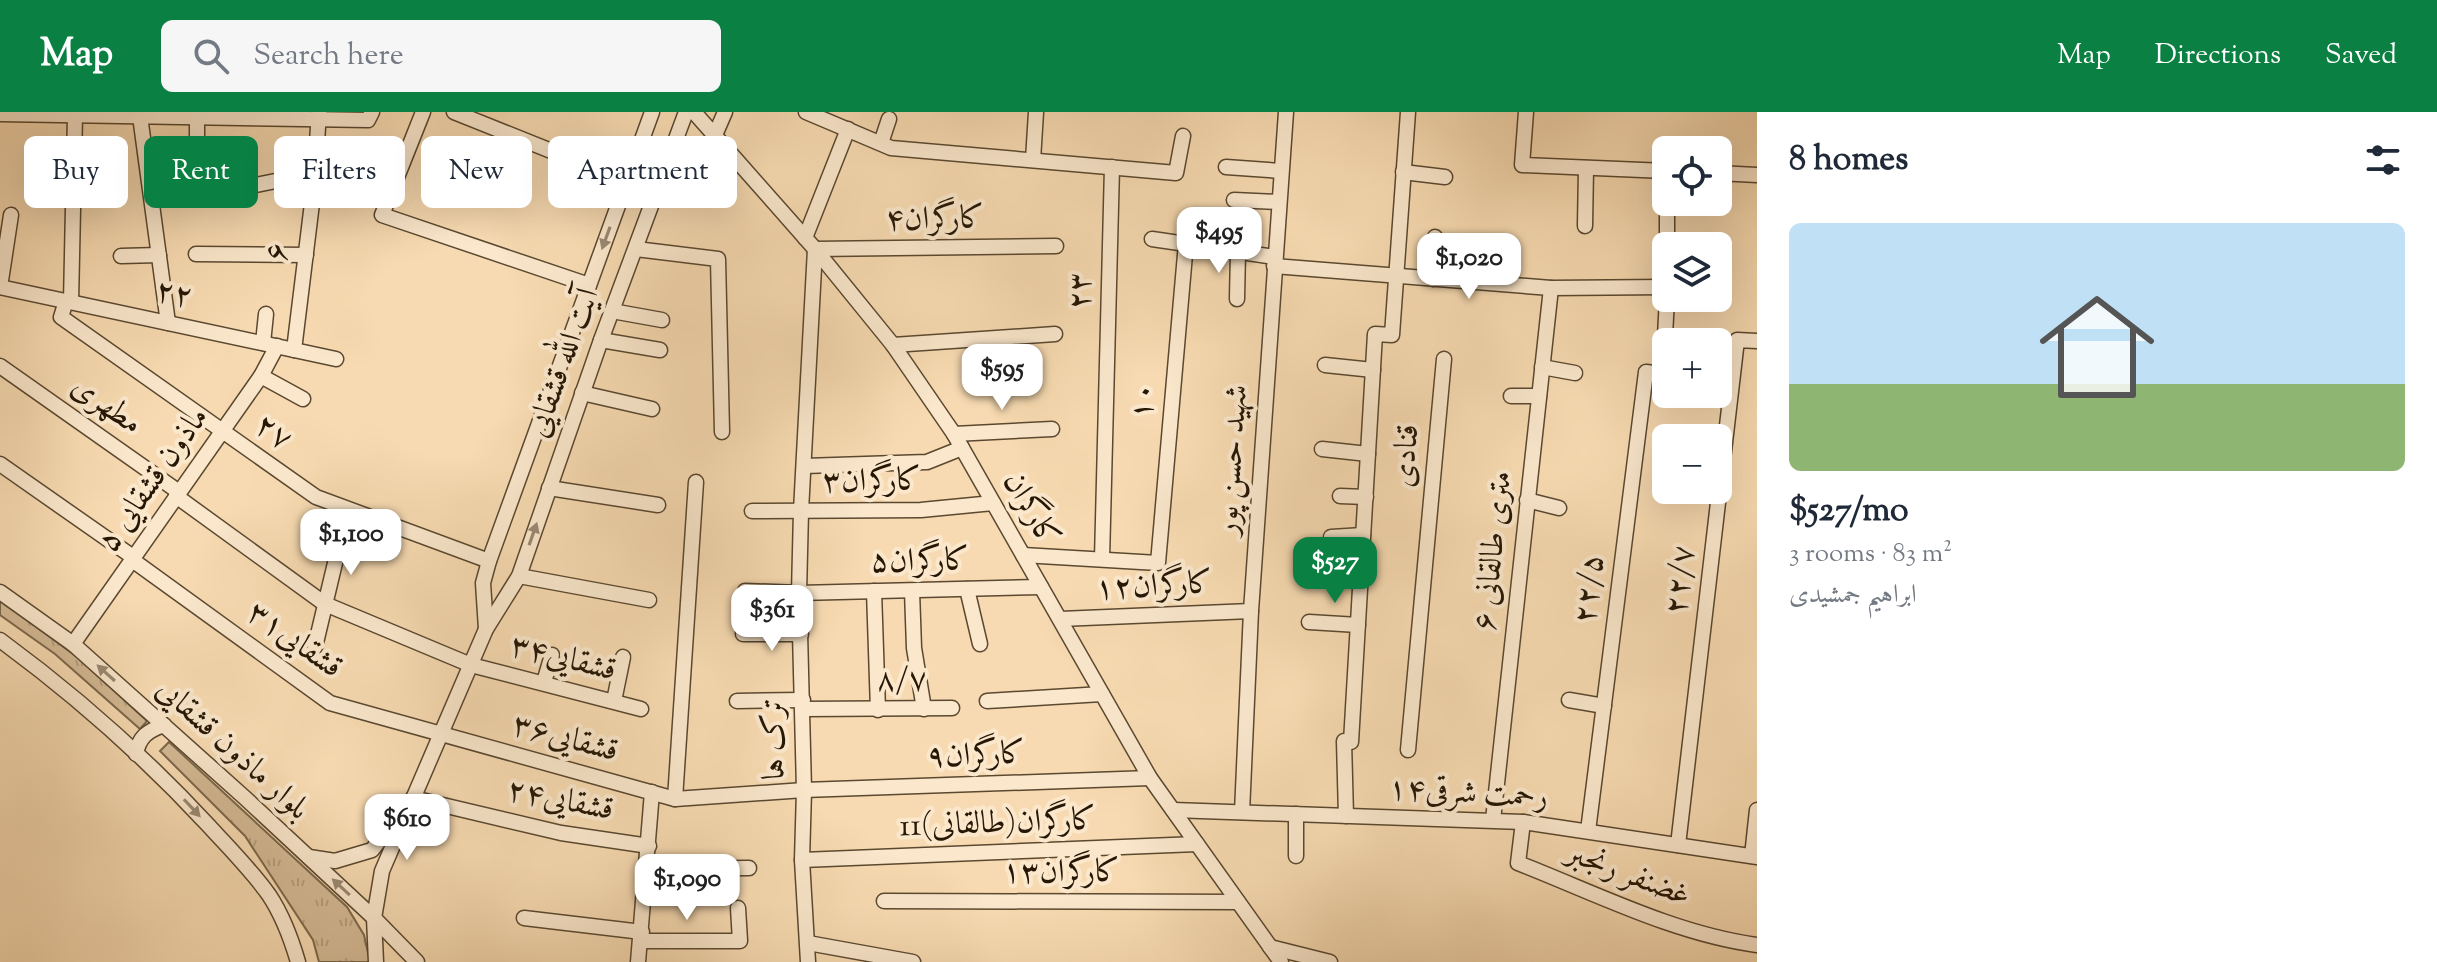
<!DOCTYPE html>
<html lang="en">
<head>
<meta charset="utf-8">
<style>
	body { margin:0; font-family:"Sorts Mill Goudy",Amiri,serif; background:#f6f6f7; color:#1f2937; height:100vh; display:flex; flex-direction:column; font-size:30px; white-space:nowrap }
	* { box-sizing:border-box; margin:0 }
	p { font-size:26px; color:#747a83 }
	.icon { flex:none; width:44px; height:44px; fill:none; stroke:currentColor; stroke-width:2; stroke-linecap:round; stroke-linejoin:round }
	.map { position:relative; flex:1; overflow:hidden }
	.panel { display:flex; flex-direction:column; background:#fff; width:680px }
	.panel>* { flex:none }
	.hud { position:absolute; left:24px; top:24px; width:760px; height:72px; display:flex; gap:16px }
	.buttons { position:absolute; left:1652px; top:24px; display:grid; gap:16px }
	.buttons a { display:grid; place-items:center; width:80px; height:80px; border-radius:12px; background:#fff; box-shadow:0 8px 32px #0002; font-size:40px }
	.price { position:absolute; translate:-50% -68px; padding:0 18px; border-radius:16px; background:#fff; color:#222; font-size:26px; line-height:52px; filter:drop-shadow(0 2px 4px #0008) }
	.price::after { content:''; position:absolute; left:50%; top:48px; width:24px; height:18px; margin-left:-12px; background:inherit; clip-path:polygon(0 0,100% 0,50% 100%) }
	.price.selected { background:#0b8043; color:#fff }
	ul { padding:0; list-style:none }
	li { display:grid; align-content:center; gap:16px; height:424px; padding:0 32px }
	li+li { border-top:2px solid #e0e1e3 }
	li span { display:grid; place-items:center; height:248px; border-radius:12px; color:#555 }
	li>.icon { margin-inline-start:auto }
	span .icon { width:144px; height:144px; fill:#fffc; stroke-width:1 }
	li b { font-size:34px }
	h2 { display:flex; justify-content:space-between; align-items:center; height:96px; padding:0 32px; font-size:34px }
	.chip { padding:0 28px; border-radius:12px; background:#fff; box-shadow:0 8px 32px #0002; font-size:28px; line-height:72px }
	.chip.selected { background:#0b8043; color:#fff }
	header { display:flex; align-items:center; gap:48px; box-sizing:border-box; height:112px; padding:0 40px; background:#0b8043; color:#fff }
	header strong { font-size:38px }
	nav { display:flex; gap:44px; margin-inline-start:auto; font-size:28px }
	.search { width:560px; height:72px; background:#f6f6f7; display:flex; align-items:center; gap:20px; box-sizing:border-box; padding:0 28px; border-radius:12px; color:#747a83; font-size:30px }
	main { display:flex; flex:1; min-height:0 }
	.map>svg:first-child { display:block }
	.grass { fill:url(#grass-tufts); stroke:#7c684c; stroke-width:2 }
	.lines { fill:none; stroke-linecap:round; stroke-linejoin:round }
	.minor-casing { stroke:#5a4830; stroke-width:17 }
	.minor { stroke:#fae7cc; stroke-width:14 }
	.oneway { fill:#9b8972 }
	.labels { text-anchor:middle; dominant-baseline:central; stroke-width:8; stroke-linejoin:round; paint-order:stroke }
	.street-label { font-size:32px; fill:#261705; stroke:#fae7cc }
</style>
</head>
<body>
<header>
<strong>Map</strong>
<div class="search"><svg class="icon" aria-label="search" viewBox="0 0 24 24"><circle cx="10" cy="10" r="6"/><path d="M15 15l6 6"/></svg>Search here</div>
<nav><a>Map</a><a>Directions</a><a>Saved</a></nav>
</header>
<main>
<div class="map">
<svg width="1757" height="850" viewBox="0 0 1757 850">
	<defs>
		<pattern id="grass-tufts" width="24" height="20" patternUnits="userSpaceOnUse" patternTransform="scale(2)"><rect width="24" height="20" fill="#d3b994"/><path d="M3 7l-1-3M5 7V3M7 7l1-3M15 17l-1-3M17 17v-4M19 17l1-3" fill="none" stroke="#b59e7e"/></pattern>
	</defs>
	<rect width="100%" height="100%" fill="#f7dab1"/>
	<filter id="stains"><feTurbulence type="fractalNoise" baseFrequency=".0025" numOctaves="4"/><feColorMatrix values="0 0 0 0 .2 0 0 0 0 .09 0 0 0 0 .02 0 0 0 .5 -.17"/></filter>
	<radialGradient id="worn" r=".72"><stop offset=".6" stop-color="#630" stop-opacity="0"/><stop offset="1" stop-color="#630" stop-opacity=".3"/></radialGradient>
	<!-- grass -->
	<g class="grass">
		<polygon points="0,488 77,545 147,609 140,617 55,542 0,503"/>
		<polygon points="169,630 347,795 364,823 370,850 319,850 313,828 245,724 160,639"/>
	</g>
	<g class="lines">
		<!-- minor casing -->
		<g class="minor-casing">
			<g id="minor">
				<polyline points="423,0 382,103 589,173"/>
				<polyline points="454,0 626,69"/>
				<polyline points="694,0 815,137 893,233 954,322 1150,666 1281,850"/>
				<polyline points="806,0 891,36 1176,61 1183,24"/>
				<polyline points="1526,0 1522,53 1666,59"/>
				<polyline points="0,2 368,8 372,0"/>
				<polyline points="140,4 168,211"/>
				<polyline points="715,23 725,0"/>
				<polyline points="881,31 889,7"/>
				<polyline points="197,43 197,5"/>
				<polyline points="1033,48 1036,0"/>
				<polyline points="47,52 74,53"/>
				<polyline points="1226,55 1281,59"/>
				<polyline points="1403,60 1445,65"/>
				<polyline points="1718,61 1757,63"/>
				<polyline points="314,75 358,80"/>
				<polyline points="191,86 315,61"/>
				<polyline points="1234,88 1279,90"/>
				<polyline points="1667,90 1667,134"/>
				<polyline points="1585,114 1586,56"/>
				<polyline points="805,126 848,17"/>
				<polyline points="1152,127 1275,145"/>
				<polyline points="636,137 718,147 722,320"/>
				<polyline points="196,142 306,143"/>
				<polyline points="121,144 159,143"/>
				<polyline points="1274,154 1551,176 1666,175"/>
				<polyline points="1433,167 1435,125"/>
				<polyline points="0,175 336,247"/>
				<polyline points="0,175 11,103"/>
				<polyline points="1237,187 1238,139"/>
				<polyline points="66,189 61,205 316,385 489,449"/>
				<polyline points="71,190 75,3"/>
				<polyline points="612,199 662,208"/>
				<polyline points="601,228 660,238"/>
				<polyline points="263,231 266,202"/>
				<polyline points="893,233 1055,222"/>
				<polyline points="294,238 314,75 319,0"/>
				<polyline points="1325,253 1373,258"/>
				<polyline points="0,254 179,380"/>
				<polyline points="1542,255 1575,261"/>
				<polyline points="261,264 303,287"/>
				<polyline points="582,281 652,297"/>
				<polyline points="1511,284 1539,284"/>
				<polyline points="954,322 1052,317"/>
				<polyline points="1322,337 1368,342"/>
				<polyline points="0,352 133,445"/>
				<polyline points="804,354 927,350 962,336"/>
				<polyline points="549,376 658,393"/>
				<polyline points="176,384 325,492 471,553 641,597"/>
				<polyline points="1340,384 1366,385"/>
				<polyline points="1527,388 1559,396"/>
				<polyline points="752,399 921,398 993,391"/>
				<polyline points="1331,425 1363,423"/>
				<polyline points="1023,443 1158,451 1186,131"/>
				<polyline points="131,447 330,591 675,687 804,678 1150,666"/>
				<polyline points="1102,447 1112,55"/>
				<polyline points="519,464 649,488"/>
				<polyline points="967,477 980,532"/>
				<polyline points="745,479 799,481 1041,475"/>
				<polyline points="874,479 878,598"/>
				<polyline points="912,479 914,536 924,597"/>
				<polyline points="0,480 73,532 244,685 374,806 417,850"/>
				<polyline points="1060,507 1251,499"/>
				<polyline points="1309,510 1358,513"/>
				<polyline points="486,517 483,471 489,449 652,0"/>
				<polyline points="743,522 801,522"/>
				<path d="M 0,528 C 75,583 146,646 209,714 C 229,736 252,759 269,783 C 283,804 291,826 298,850"/>
				<polyline points="73,532 261,264 277,234"/>
				<polyline points="315,535 340,430"/>
				<polyline points="544,570 552,543"/>
				<polyline points="1569,588 1604,594"/>
				<polyline points="614,589 623,545"/>
				<polyline points="737,589 803,588"/>
				<polyline points="987,589 1102,582"/>
				<polyline points="804,597 952,596"/>
				<polyline points="1344,629 1346,704"/>
				<polyline points="1351,630 1375,222 1392,223 1408,0"/>
				<polyline points="1408,638 1444,247"/>
				<path d="M 136,642 C 139,625 147,619 164,613"/>
				<polyline points="413,686 561,721 649,734"/>
				<polyline points="675,687 696,370"/>
				<polyline points="1173,698 1523,710 1757,745"/>
				<polyline points="1242,700 1251,499 1286,0"/>
				<polyline points="1296,702 1296,744"/>
				<polyline points="1493,708 1551,176"/>
				<path d="M 1523,710 L 1518,751 C 1595,781 1675,822 1757,833"/>
				<polyline points="1588,719 1646,260 1663,262 1667,186"/>
				<polyline points="1678,733 1737,228 1757,229"/>
				<polyline points="1752,744 1757,698"/>
				<polyline points="309,745 335,749 372,738 400,702"/>
				<polyline points="802,748 1197,732"/>
				<polyline points="647,757 749,756"/>
				<polyline points="884,789 1238,790"/>
				<polyline points="524,806 642,820"/>
				<polyline points="642,829 740,829 738,796"/>
				<polyline points="808,831 913,850"/>
				<polyline points="1270,835 1330,850"/>
				<polyline points="376,850 374,806 382,759 486,517 519,464 601,228 686,0"/>
				<polyline points="638,850 652,680"/>
				<polyline points="808,850 802,748 804,678 799,481 801,399 815,137 1056,134"/>
			</g>
		</g>
		<!-- minor -->
		<use href="#minor" class="minor"/>
	</g>
	<!-- one-way arrows -->
	<defs><path id="oneway-solid" d="M-6-.8H1V-3.2L6.5 0L1 3.2V.8H-6Z" transform="scale(2)"/></defs>
	<g class="oneway">
		<use href="#oneway-solid" transform="translate(606 126) rotate(110)"/>
		<use href="#oneway-solid" transform="translate(533 422) rotate(-71)"/>
		<use href="#oneway-solid" transform="translate(106 561) rotate(-138)"/>
		<use href="#oneway-solid" transform="translate(192 696) rotate(47)"/>
		<use href="#oneway-solid" transform="translate(341 775) rotate(-137)"/>
	</g>
	<g class="labels">
		<!-- street labels -->
		<g class="street-label">
			<text transform="translate(935 108) rotate(-1)">کارگران۴</text>
			<text transform="translate(278 140) rotate(-83)">۶</text>
			<text transform="translate(1081 179) rotate(-89)">۲۳</text>
			<text transform="translate(174 183) rotate(12)">۲۲</text>
			<text transform="translate(564 251) rotate(-70)">آیت الله قشقایی</text>
			<text transform="translate(1144 289) rotate(-85)">۱۰</text>
			<text transform="translate(106 294) rotate(35)">مطهری</text>
			<text transform="translate(273 321) rotate(35)">۲۷</text>
			<text transform="translate(1407 344) rotate(-85)">قنادی</text>
			<text transform="translate(1233 348) rotate(-86)">شهید حسن پور</text>
			<text transform="translate(154 368) rotate(-55)">ماذون قشقایی ۵</text>
			<text transform="translate(872 370) rotate(-1)">کارگران۳</text>
			<text transform="translate(1030 398) rotate(60)">کارگران</text>
			<text transform="translate(1494 439) rotate(-84)">۶ متری طالقانی</text>
			<text transform="translate(920 450) rotate(-1)">کارگران۵</text>
			<text transform="translate(1681 468) rotate(-83)">۲۲/۷</text>
			<text transform="translate(1154 475) rotate(-3)">۱۲کارگران</text>
			<text transform="translate(1590 477) rotate(-83)">۲۲/۵</text>
			<text transform="translate(294 529) rotate(35)">۳۱قشقایی</text>
			<text transform="translate(563 547) rotate(14)">قشقایی۳۴</text>
			<text transform="translate(902 569) rotate(-1)">۸/۷</text>
			<text transform="translate(565 627) rotate(15)">قشقایی۳۶</text>
			<text transform="translate(775 627) rotate(-91)">ترک ها</text>
			<text transform="translate(232 638) rotate(42)">بلوار ماذون قشقایی</text>
			<text transform="translate(976 644) rotate(-2)">کارگران۹</text>
			<text transform="translate(1468 682) rotate(3)">۱۴رحمت شرقی</text>
			<text transform="translate(560 689) rotate(11)">قشقایی۲۴</text>
			<text transform="translate(998 712) rotate(-2)">11کارگران(طالقانی)</text>
			<text x="1061" y="761">کارگران۱۳</text>
			<text transform="translate(1628 763) rotate(21)">غضنفر رنجبر</text>
		</g>
	</g>
	<rect width="100%" height="100%" filter="url(#stains)"/>
	<rect width="100%" height="100%" fill="url(#worn)"/>
</svg>
<div class="buttons">
<a><svg class="icon" aria-label="locate" viewBox="0 0 24 24"><circle cx="12" cy="12" r="6"/><path d="M12 2v4M12 18v4M2 12h4M18 12h4"/></svg></a>
<a><svg class="icon" aria-label="layers" viewBox="0 0 24 24"><path d="M12 4l9 5-9 5-9-5zM3 14l9 5 9-5"/></svg></a>
<a>+</a>
<a>−</a>
</div>
<b class="price" style="left:1219px;top:163px">$495</b>
<b class="price" style="left:1469px;top:189px">$1,020</b>
<b class="price" style="left:1002px;top:300px">$595</b>
<b class="price" style="left:351px;top:465px">$1,100</b>
<b class="price selected" style="left:1335px;top:493px">$527</b>
<b class="price" style="left:772px;top:541px">$361</b>
<b class="price" style="left:407px;top:750px">$610</b>
<b class="price" style="left:687px;top:810px">$1,090</b>
<div class="hud">
<a class="chip">Buy</a>
<a class="chip selected">Rent</a>
<a class="chip">Filters</a>
<a class="chip">New</a>
<a class="chip">Apartment</a>
</div>
</div>
<section class="panel">
<h2>8 homes<svg class="icon" aria-label="filters" viewBox="0 0 24 24"><path d="M4 7h16M4 17h16"/><circle cx="9" cy="7" r="2"/><circle cx="15" cy="17" r="2"/></svg></h2>
<ul>
<li><span style="background:linear-gradient(#bfe0f5 65%,#8fb573 0)"><svg class="icon" aria-label="home" viewBox="0 0 24 24"><path d="M3 11l9-7 9 7M6 9v11h12V9"/></svg></span><div><b>$527/mo</b><p>3 rooms · 83 m²</p><p>ابراهیم جمشیدی</p></div></li>
</ul>
</section>
</main>
</body>
</html>
